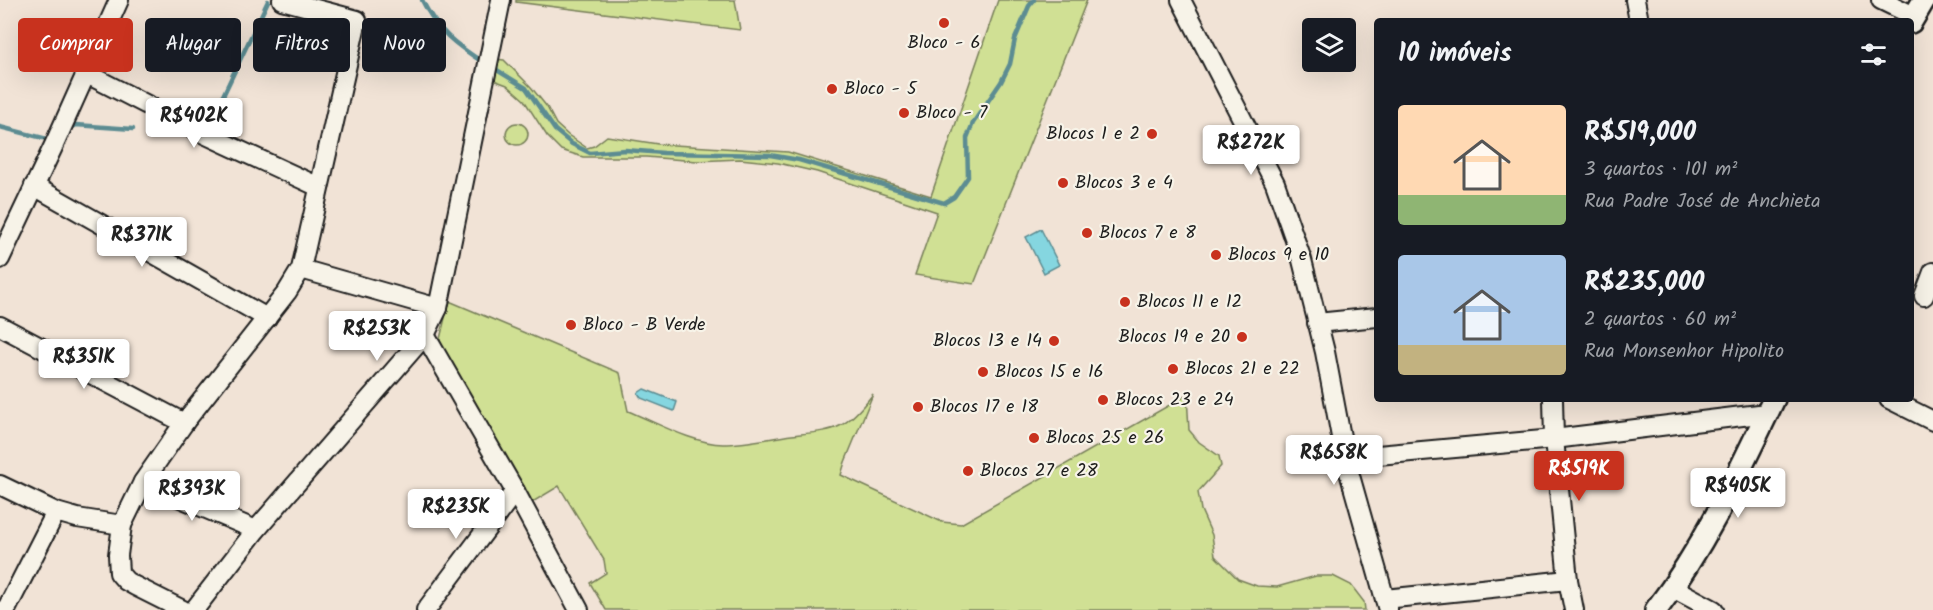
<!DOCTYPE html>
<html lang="pt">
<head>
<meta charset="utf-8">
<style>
	body { margin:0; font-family:Kalam,sans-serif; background:#242831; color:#f1f3f6; height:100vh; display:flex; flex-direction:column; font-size:22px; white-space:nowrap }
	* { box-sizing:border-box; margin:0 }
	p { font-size:20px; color:#9ea1a6 }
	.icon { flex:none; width:33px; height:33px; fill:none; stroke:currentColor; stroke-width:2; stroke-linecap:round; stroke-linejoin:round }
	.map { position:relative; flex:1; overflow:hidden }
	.side { position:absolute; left:1374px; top:18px; width:540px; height:384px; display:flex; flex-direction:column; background:#171b24; border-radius:6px; box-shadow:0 6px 24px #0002 }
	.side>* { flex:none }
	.guide { position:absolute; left:18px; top:18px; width:570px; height:54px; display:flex; gap:12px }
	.buttons { position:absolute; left:1302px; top:18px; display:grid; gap:12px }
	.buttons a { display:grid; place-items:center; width:54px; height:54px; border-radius:6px; background:#171b24; box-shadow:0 6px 24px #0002; font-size:30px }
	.price { position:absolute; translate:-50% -51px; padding:0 14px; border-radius:6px; background:#fff; color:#222; font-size:20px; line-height:39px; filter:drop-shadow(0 2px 3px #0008) }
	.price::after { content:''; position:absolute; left:50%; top:36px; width:18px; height:14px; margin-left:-9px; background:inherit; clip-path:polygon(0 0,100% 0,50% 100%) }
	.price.on { background:#c8321e; color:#fff }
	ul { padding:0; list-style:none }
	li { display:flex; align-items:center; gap:18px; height:150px; padding:0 24px }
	li span { display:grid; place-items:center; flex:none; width:168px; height:120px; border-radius:6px; color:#555 }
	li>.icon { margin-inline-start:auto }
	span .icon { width:72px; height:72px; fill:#fffc; stroke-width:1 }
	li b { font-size:26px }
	h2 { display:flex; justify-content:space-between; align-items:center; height:72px; padding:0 24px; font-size:26px }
	.pill { padding:0 21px; border-radius:6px; background:#171b24; box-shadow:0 6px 24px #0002; font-size:21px; line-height:54px }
	.pill.on { background:#c8321e; color:#fff }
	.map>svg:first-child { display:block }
	.green { fill:#d0e094; stroke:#767e58; stroke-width:1.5 }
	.water { fill:#85d6e0; stroke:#5b8c92; stroke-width:1.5 }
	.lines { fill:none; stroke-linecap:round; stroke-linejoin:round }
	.stream { stroke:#5b8c92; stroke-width:4.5 }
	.minor-casing { stroke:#1c1c1c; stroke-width:22 }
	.tertiary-casing { stroke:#1c1c1c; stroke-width:26 }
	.minor { stroke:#f7f3e8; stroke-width:18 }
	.tertiary { stroke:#f7f3e8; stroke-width:21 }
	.poi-dot { fill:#c8321e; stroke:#f7f3e8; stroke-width:2 }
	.labels { text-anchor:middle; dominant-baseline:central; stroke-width:4.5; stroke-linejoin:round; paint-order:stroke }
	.poi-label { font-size:18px; fill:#1c1c1c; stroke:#f7f3e8; text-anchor:start }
</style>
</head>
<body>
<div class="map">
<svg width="1933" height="610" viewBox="0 0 1933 610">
	<rect width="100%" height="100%" fill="#f1e3d6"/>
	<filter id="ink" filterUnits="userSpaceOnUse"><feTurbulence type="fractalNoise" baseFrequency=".0167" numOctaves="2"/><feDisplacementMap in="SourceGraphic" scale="12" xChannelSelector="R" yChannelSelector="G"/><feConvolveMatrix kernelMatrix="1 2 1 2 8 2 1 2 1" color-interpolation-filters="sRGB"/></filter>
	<g filter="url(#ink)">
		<!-- green -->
		<g class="green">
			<polygon points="516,0 735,0 740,30 516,2"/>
			<polygon points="998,0 1087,0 974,284 915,275 937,212 817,172 778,163 740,159 697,161 646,157 583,157 561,150 547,136 524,100 507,85 491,79 495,59 504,60 531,87 547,107 556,124 568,135 587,148 594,146 607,136 658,144 788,152 931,196"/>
			<circle cx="517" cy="134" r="11"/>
			<path d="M 449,301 L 620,373 L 628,411 C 655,422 694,444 723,444 C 746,444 769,438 792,435 C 837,430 844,431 873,394 L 845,462 L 841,475 L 942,522 L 961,524 L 1187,395 L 1189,430 L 1199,442 L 1219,456 L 1221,466 L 1198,492 L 1201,510 L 1212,535 L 1215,556 L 1238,579 L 1257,586 L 1277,587 L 1316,576 L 1333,576 L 1351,585 L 1364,602 L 1365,610 L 606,610 L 590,583 L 606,573 L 604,560 L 559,486 L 531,503 L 443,358 L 440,339 Z"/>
		</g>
		<!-- water -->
		<g class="water">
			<polygon points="1041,229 1059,265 1044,273 1026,237"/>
			<polygon points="644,389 677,402 674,411 641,398 638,393"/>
		</g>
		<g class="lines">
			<!-- stream -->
			<g class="stream">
				<path d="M 422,0 C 437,31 456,45 484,63"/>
				<polyline points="492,67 526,88 555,130 572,144 590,153 625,150 664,153 770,155 799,160 944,203 954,197 968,177 967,138 973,123 1001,82 1010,64 1015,39 1029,6 1034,0"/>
				<polyline points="211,121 268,1"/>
				<polyline points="0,127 47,139 52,136"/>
				<polyline points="68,129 76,125 133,129"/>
			</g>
			<!-- minor casing -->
			<g class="minor-casing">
				<g id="minor">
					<polyline points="1181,0 1275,183 1302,260 1325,352 1345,458 1388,610"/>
					<polyline points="1635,0 1639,21"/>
					<polyline points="1881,0 1914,16"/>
					<polyline points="87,74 200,132 319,187"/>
					<polyline points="34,186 267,318"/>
					<polyline points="0,259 54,145 119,0"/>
					<polyline points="301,269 438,308"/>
					<polyline points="1924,296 1933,272"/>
					<polyline points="1317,323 1377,317"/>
					<polyline points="0,326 184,423"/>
					<polyline points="425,335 515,491 579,610"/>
					<polyline points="1553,399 1554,439 1568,580 1574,610"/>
					<polyline points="1889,399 1933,421"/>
					<polyline points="1345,458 1554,439 1767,413"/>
					<polyline points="143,482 256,530"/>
					<polyline points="0,485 56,512 77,518 122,525"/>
					<polyline points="1673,588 1714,610"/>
					<polyline points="1385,599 1568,580"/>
					<polyline points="6,610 56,512"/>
					<polyline points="183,610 135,586 126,581 119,573 118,555 122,525 143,482 184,423 287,292 301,269 357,20 282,0"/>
					<polyline points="194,610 256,530 425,335 438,308 501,0"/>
					<polyline points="426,610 515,491"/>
				</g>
			</g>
			<!-- tertiary casing -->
			<g class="tertiary-casing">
				<g id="tertiary">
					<polyline points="1911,22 1924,0"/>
					<path d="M 1656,610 C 1705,546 1739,472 1774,399"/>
				</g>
			</g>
			<!-- minor -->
			<use href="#minor" class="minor"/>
			<!-- tertiary -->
			<use href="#tertiary" class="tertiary"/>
		</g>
	</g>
	<!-- markers -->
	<g class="poi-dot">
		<circle cx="944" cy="23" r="6"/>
		<circle cx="832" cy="89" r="6"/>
		<circle cx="904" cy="113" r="6"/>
		<circle cx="1152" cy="134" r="6"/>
		<circle cx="1063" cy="183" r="6"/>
		<circle cx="1087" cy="233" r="6"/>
		<circle cx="1216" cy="255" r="6"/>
		<circle cx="1125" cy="302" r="6"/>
		<circle cx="571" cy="325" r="6"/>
		<circle cx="1242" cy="337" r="6"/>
		<circle cx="1054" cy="341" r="6"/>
		<circle cx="1173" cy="369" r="6"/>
		<circle cx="983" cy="372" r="6"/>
		<circle cx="1103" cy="400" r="6"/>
		<circle cx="918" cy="407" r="6"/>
		<circle cx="1034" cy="438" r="6"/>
		<circle cx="968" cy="471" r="6"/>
	</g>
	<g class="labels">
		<!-- poi labels -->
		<g class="poi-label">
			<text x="944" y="43" text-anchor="middle">Bloco - 6</text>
			<text x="844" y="89">Bloco - 5</text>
			<text x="916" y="113">Bloco - 7</text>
			<text x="1140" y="134" text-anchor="end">Blocos 1 e 2</text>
			<text x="1075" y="183">Blocos 3 e 4</text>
			<text x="1099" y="233">Blocos 7 e 8</text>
			<text x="1228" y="255">Blocos 9 e 10</text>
			<text x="1137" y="302">Blocos 11 e 12</text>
			<text x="583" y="325">Bloco - B Verde</text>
			<text x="1230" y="337" text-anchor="end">Blocos 19 e 20</text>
			<text x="1042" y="341" text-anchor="end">Blocos 13 e 14</text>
			<text x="1185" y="369">Blocos 21 e 22</text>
			<text x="995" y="372">Blocos 15 e 16</text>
			<text x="1115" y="400">Blocos 23 e 24</text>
			<text x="930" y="407">Blocos 17 e 18</text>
			<text x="1046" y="438">Blocos 25 e 26</text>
			<text x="980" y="471">Blocos 27 e 28</text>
		</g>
	</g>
</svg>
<div class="buttons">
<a><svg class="icon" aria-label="layers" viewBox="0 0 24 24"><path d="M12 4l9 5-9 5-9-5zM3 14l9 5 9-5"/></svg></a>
</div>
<b class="price" style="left:194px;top:149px">R$402K</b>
<b class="price" style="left:1251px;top:176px">R$272K</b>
<b class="price" style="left:142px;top:268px">R$371K</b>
<b class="price" style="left:377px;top:362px">R$253K</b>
<b class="price" style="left:84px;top:390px">R$351K</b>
<b class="price" style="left:1334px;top:486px">R$658K</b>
<b class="price on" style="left:1579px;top:502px">R$519K</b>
<b class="price" style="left:1738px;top:519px">R$405K</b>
<b class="price" style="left:192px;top:522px">R$393K</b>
<b class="price" style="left:456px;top:540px">R$235K</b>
<div class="guide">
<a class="pill on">Comprar</a>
<a class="pill">Alugar</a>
<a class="pill">Filtros</a>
<a class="pill">Novo</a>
</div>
<section class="side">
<h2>10 imóveis<svg class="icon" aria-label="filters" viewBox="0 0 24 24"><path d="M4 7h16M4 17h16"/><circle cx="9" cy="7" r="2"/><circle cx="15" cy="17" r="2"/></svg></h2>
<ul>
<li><span style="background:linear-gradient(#ffd9b3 75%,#8fb573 0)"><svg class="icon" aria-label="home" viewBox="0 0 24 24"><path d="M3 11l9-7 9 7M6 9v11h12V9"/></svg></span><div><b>R$519,000</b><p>3 quartos · 101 m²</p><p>Rua Padre José de Anchieta</p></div></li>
<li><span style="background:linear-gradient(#a9c7e8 75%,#c2b280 0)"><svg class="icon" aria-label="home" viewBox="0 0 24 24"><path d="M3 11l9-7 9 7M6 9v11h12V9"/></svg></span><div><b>R$235,000</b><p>2 quartos · 60 m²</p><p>Rua Monsenhor Hipolito</p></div></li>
</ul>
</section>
</div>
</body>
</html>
